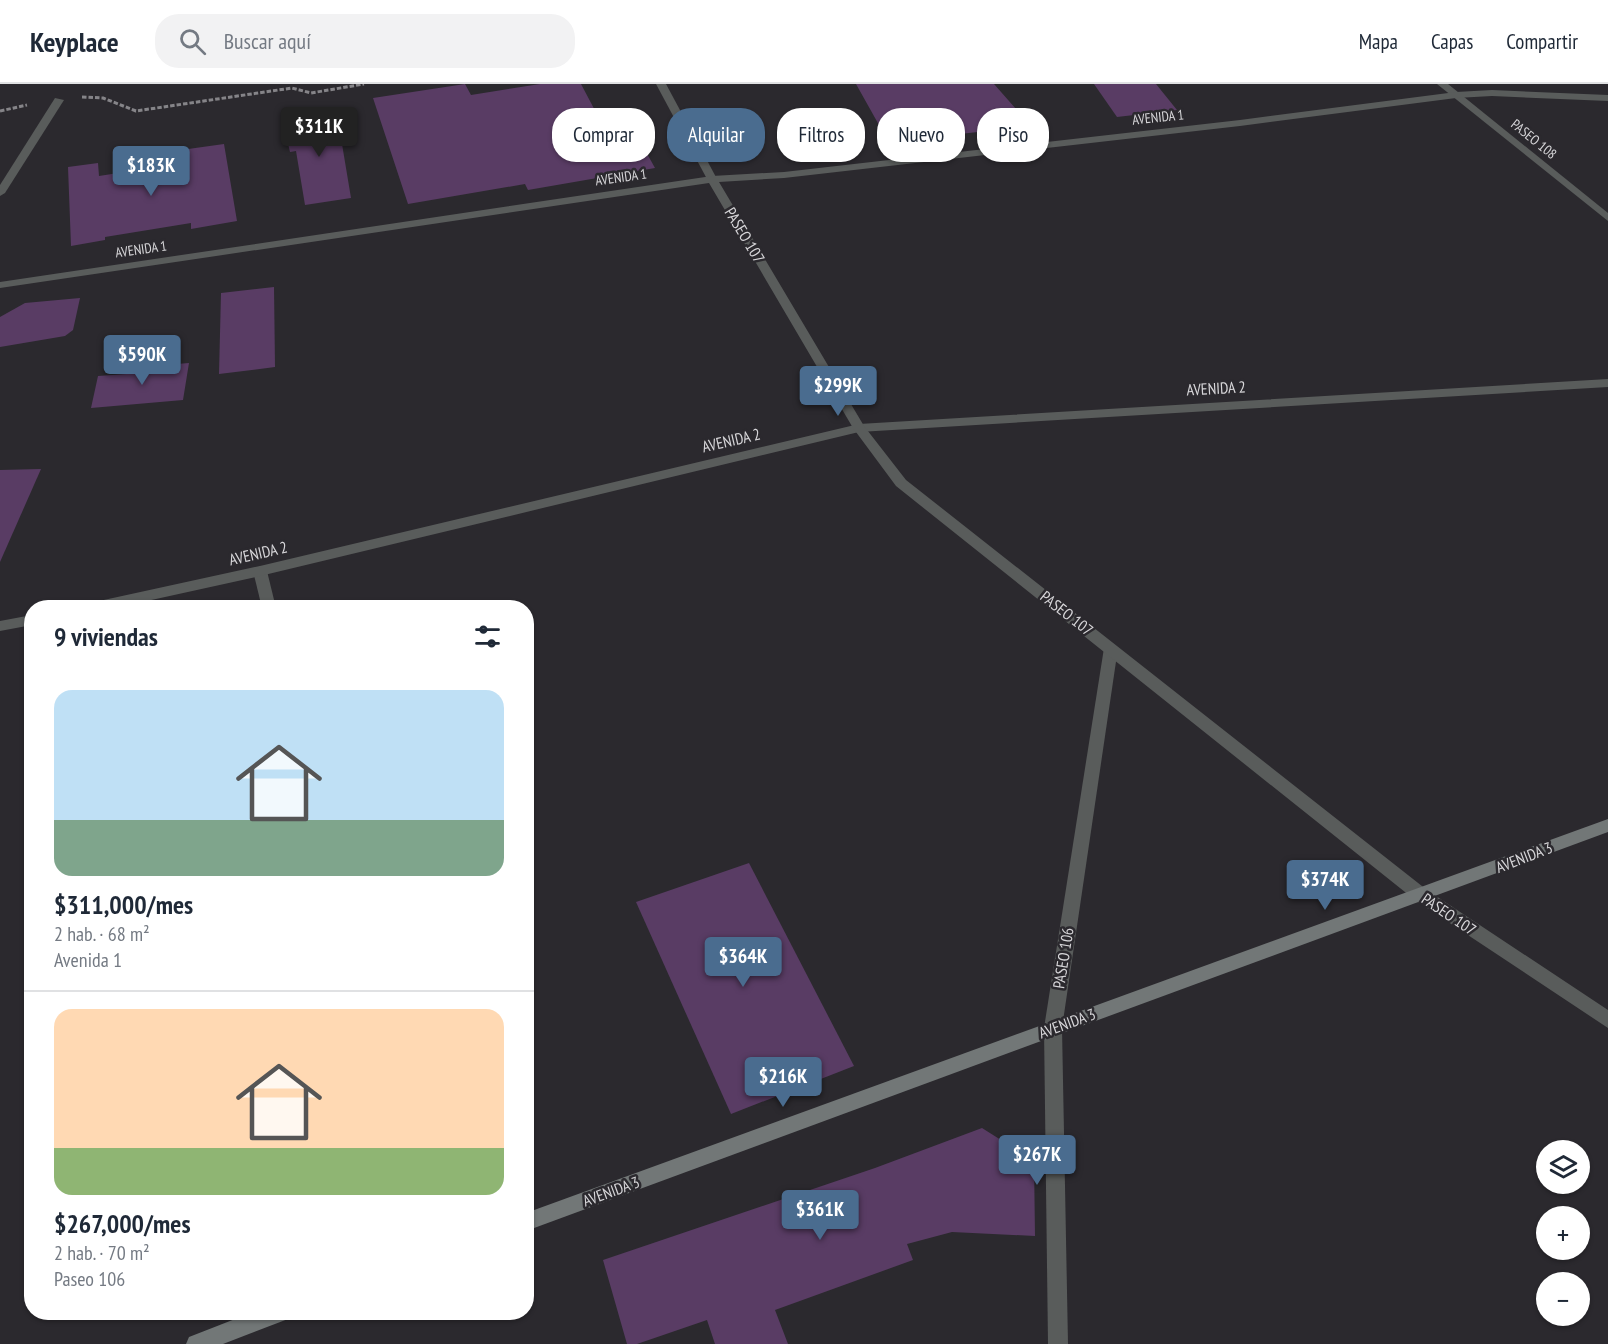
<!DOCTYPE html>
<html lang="es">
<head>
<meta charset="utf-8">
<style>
	body { margin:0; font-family:"PT Sans Narrow",sans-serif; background:#f2f2f3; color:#1f2937; height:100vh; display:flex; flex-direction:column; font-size:22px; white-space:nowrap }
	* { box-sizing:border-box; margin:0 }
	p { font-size:20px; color:#747a83 }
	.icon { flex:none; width:33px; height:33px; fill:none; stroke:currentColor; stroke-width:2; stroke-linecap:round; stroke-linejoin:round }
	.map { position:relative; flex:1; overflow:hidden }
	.side { position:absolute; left:24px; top:516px; width:510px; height:720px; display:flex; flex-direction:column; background:#fff; border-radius:24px; box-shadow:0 2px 4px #0004 }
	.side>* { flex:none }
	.hud { position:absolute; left:552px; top:24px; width:570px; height:54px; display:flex; gap:12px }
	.fabs { position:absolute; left:1536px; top:1056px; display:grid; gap:12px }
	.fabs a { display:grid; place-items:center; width:54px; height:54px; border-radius:50%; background:#fff; box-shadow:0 2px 4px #0004; font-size:30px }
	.price { position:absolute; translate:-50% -51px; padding:0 14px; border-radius:6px; background:#4a6c8f; color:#fff; font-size:20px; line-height:39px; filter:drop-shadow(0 2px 3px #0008) }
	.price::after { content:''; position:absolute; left:50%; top:36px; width:18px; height:14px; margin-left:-9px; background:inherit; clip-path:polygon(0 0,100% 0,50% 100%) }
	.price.active { background:#222; color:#fff }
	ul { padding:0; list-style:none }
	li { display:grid; align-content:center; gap:12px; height:318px; padding:0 30px }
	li+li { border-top:2px solid #e0e1e3 }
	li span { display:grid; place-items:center; height:186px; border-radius:18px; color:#555 }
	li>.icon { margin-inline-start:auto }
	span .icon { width:108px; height:108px; fill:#fffc; stroke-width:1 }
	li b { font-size:26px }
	h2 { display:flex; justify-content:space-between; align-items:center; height:72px; padding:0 30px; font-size:26px }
	.tag { padding:0 21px; border-radius:24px; background:#fff; box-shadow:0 2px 4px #0004; font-size:21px; line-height:54px }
	.tag.active { background:#4a6c8f; color:#fff }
	header { display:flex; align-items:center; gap:36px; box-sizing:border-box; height:84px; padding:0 30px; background:#fff; border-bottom:2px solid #e0e1e3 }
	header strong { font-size:28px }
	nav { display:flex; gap:33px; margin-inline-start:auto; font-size:21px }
	.search { width:420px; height:54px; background:#f2f2f3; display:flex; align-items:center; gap:15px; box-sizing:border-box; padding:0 21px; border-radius:24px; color:#747a83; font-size:22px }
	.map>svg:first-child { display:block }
	.building { fill:#593c64 }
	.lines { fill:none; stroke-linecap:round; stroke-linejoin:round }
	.path { stroke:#858488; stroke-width:3; stroke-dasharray:4.5 2; stroke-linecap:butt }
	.service { fill:#595c5b; fill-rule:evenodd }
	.pedestrian { fill:#595c5b; fill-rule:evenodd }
	.minor { fill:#595c5b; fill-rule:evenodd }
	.tertiary { fill:#595c5b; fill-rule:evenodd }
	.secondary { fill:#727777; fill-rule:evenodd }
	.labels { text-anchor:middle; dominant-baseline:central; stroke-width:5; stroke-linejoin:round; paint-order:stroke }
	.far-street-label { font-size:14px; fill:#d7d6d9; stroke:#2b292e }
	.street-label { font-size:16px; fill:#d7d6d9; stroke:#2b292e }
</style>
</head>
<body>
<header>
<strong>Keyplace</strong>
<div class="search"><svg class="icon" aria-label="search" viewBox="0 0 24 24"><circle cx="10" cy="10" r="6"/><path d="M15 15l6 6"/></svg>Buscar aquí</div>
<nav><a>Mapa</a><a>Capas</a><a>Compartir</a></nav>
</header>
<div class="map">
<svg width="1608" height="1260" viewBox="0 0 1608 1260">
	<rect width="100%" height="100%" fill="#2b292e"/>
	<!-- building -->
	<g class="building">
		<polygon points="465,0 471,11 540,0 581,0 609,53 635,48 655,84 528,106 525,100 408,120 373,14"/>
		<polygon points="856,0 994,0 1031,42 951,51 956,58 893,66"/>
		<polygon points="1094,0 1156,0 1177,26 1117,33"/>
		<polygon points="337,30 351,114 305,121 296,67 290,68 283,38"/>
		<polygon points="224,60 237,137 191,145 191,139 105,153 105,156 71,162 68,83 98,79 99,92 182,79 181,66"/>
		<polygon points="274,203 275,283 219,290 221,209"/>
		<polygon points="80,214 73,246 65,252 0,263 0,233 25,219"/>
		<polygon points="189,279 183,316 91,324 98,292 126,290 127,284"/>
		<polygon points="41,385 0,478 0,386"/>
		<polygon points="749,779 854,982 731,1030 636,818"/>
		<polygon points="982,1044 1034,1077 1035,1152 952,1148 907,1160 913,1176 775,1226 788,1260 715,1260 707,1236 637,1260 627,1260 603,1176 875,1084"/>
	</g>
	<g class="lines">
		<!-- path -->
		<g class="path">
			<polyline points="82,13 103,14 136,27 292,4 311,9 364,0"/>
			<polyline points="0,27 27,21"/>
		</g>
		<!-- service -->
		<polygon class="service" points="260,482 267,487 276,524 262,524 253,487"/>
		<!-- pedestrian -->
		<polygon class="pedestrian" points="1111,559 1118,564 1062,944 1059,949 1053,952 1047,949 1044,944 1104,564"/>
		<!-- minor -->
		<g class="minor">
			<polygon points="656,0 666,0 717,95 716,97 712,98 707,95"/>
			<polygon points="1437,0 1448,0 1608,129 1608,137"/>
			<polygon points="55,14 64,16 5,109 0,112 0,101"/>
			<polygon points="1608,295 1608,303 859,348 260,492 115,524 83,524 90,519 260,482 859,340"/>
			<polygon points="32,531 32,541 0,547 0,537"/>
			<polygon points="1053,936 1059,939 1062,944 1068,1260 1048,1260 1044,944 1047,939"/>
		</g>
		<!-- tertiary -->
		<polygon class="tertiary" points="1492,6 1608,11 1608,17 1492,12 1456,14 1240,42 784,94 719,98 864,342 906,396 1427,806 1608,926 1608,944 1415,816 896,402 853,344 709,99 0,204 0,198 712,92 784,88 1240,36 1456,8"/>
		<!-- secondary -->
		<g class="secondary">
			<polygon points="1608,735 1608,748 526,1147 526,1129"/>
			<polygon points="253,1228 291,1228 288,1235 223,1260 186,1260 189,1253"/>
		</g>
	</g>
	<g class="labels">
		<!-- far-street labels -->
		<g class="far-street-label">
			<text transform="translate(1158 33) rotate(-6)">AVENIDA 1</text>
			<text transform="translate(1534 55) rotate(39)">PASEO 108</text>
			<text transform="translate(621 93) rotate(-8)">AVENIDA 1</text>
			<text transform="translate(141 165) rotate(-8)">AVENIDA 1</text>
		</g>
		<!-- street labels -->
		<g class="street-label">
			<text transform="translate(745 151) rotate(59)">PASEO 107</text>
			<text transform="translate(1216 304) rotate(-3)">AVENIDA 2</text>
			<text transform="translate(731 356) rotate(-13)">AVENIDA 2</text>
			<text transform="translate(258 469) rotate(-13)">AVENIDA 2</text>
			<text transform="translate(1067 529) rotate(38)">PASEO 107</text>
			<text transform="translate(1524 773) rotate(-21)">AVENIDA 3</text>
			<text transform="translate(1449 830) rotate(34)">PASEO 107</text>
			<text transform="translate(1063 874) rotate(-81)">PASEO 106</text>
			<text transform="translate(1067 939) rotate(-20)">AVENIDA 3</text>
			<text transform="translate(611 1107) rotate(-20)">AVENIDA 3</text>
		</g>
	</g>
</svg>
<div class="fabs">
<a><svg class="icon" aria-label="layers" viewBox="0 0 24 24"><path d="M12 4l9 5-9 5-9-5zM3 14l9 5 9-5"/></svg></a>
<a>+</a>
<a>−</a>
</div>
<b class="price active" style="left:319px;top:74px">$311K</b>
<b class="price" style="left:151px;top:113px">$183K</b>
<b class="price" style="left:142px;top:302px">$590K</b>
<b class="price" style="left:838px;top:333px">$299K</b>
<b class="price" style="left:1325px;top:827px">$374K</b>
<b class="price" style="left:743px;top:904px">$364K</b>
<b class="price" style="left:783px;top:1024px">$216K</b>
<b class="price" style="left:1037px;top:1102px">$267K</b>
<b class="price" style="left:820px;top:1157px">$361K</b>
<div class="hud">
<a class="tag">Comprar</a>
<a class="tag active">Alquilar</a>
<a class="tag">Filtros</a>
<a class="tag">Nuevo</a>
<a class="tag">Piso</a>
</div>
<section class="side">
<h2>9 viviendas<svg class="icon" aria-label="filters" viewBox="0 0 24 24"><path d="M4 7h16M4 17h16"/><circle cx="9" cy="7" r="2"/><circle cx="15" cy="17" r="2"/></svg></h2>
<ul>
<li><span style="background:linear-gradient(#bfe0f5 70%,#7fa58c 0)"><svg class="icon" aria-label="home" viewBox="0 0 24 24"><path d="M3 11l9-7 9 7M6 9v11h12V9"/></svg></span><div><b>$311,000/mes</b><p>2 hab. · 68 m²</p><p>Avenida 1</p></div></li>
<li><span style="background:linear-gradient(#ffd9b3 75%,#8fb573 0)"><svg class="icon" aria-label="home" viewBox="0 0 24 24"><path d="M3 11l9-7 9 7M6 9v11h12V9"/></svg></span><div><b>$267,000/mes</b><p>2 hab. · 70 m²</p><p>Paseo 106</p></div></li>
</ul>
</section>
</div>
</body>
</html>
